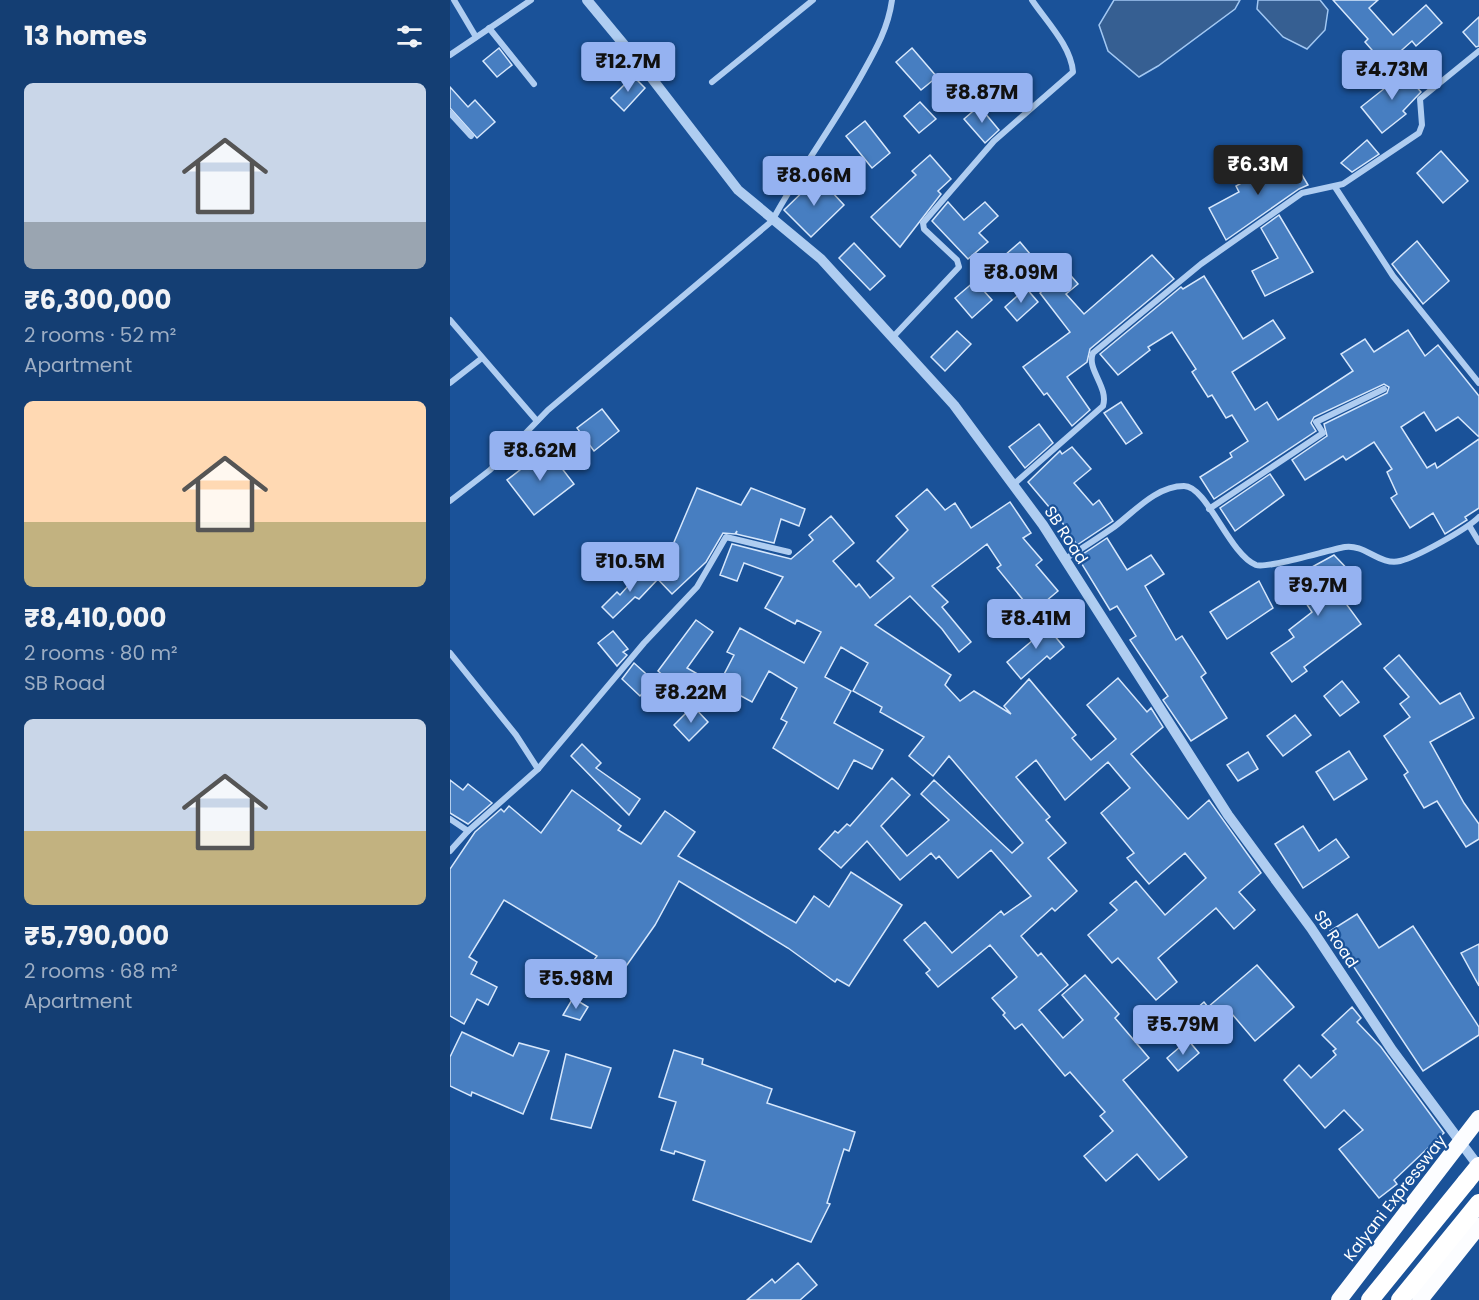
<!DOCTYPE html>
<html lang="en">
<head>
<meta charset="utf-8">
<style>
	body { margin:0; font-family:Poppins,sans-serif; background:#1d4578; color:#f1f3f6; height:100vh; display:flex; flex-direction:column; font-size:22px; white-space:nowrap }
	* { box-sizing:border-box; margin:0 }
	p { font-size:20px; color:#9daec4 }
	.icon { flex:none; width:33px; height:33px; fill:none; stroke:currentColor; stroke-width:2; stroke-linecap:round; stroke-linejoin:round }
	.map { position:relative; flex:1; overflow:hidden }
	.details { display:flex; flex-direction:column; background:#143e73; width:450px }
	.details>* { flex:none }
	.price { position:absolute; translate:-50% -51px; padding:0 14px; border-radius:6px; background:#95b2f1; color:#111; font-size:20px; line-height:39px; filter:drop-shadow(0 2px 3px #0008) }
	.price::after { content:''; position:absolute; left:50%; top:36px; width:18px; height:14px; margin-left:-9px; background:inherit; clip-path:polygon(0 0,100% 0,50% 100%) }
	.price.active { background:#222; color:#fff }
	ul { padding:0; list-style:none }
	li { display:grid; align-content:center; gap:12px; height:318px; padding:0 24px }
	li span { display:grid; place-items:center; height:186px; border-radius:9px; color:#555 }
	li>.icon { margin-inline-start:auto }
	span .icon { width:108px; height:108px; fill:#fffc; stroke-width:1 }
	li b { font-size:26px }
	h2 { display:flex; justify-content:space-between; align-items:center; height:72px; padding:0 24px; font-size:26px }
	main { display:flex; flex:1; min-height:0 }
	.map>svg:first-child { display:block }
	.water { fill:#365f92; stroke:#a2c8f3; stroke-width:1.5 }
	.building { fill:#477ec1; stroke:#d6e7fc; stroke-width:1.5 }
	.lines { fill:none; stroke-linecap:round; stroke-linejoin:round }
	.minor { stroke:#afcdf1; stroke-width:6 }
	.tertiary { stroke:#afcdf1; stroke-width:10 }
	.trunk { stroke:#fcfdff; stroke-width:16 }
	.motorway { stroke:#fff; stroke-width:18 }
	.motorway-bridge { stroke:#fff; stroke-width:18 }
	.labels { text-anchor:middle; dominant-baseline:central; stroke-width:4.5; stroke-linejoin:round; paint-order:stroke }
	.street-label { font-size:16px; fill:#fff; stroke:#1a5299 }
</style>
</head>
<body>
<main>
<section class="details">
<h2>13 homes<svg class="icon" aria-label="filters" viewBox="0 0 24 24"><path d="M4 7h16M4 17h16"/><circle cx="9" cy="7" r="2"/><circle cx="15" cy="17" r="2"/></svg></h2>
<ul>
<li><span style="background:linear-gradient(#c9d6e8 75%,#9aa5b1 0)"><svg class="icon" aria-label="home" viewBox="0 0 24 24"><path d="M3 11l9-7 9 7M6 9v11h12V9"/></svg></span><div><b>₹6,300,000</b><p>2 rooms · 52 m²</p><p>Apartment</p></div></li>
<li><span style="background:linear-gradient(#ffd9b3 65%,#c2b280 0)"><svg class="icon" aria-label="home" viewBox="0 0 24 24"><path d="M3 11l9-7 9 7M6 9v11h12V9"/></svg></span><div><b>₹8,410,000</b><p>2 rooms · 80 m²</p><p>SB Road</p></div></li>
<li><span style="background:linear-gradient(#c9d6e8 60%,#c2b280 0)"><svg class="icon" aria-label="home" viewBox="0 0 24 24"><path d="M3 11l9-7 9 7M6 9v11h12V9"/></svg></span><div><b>₹5,790,000</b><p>2 rooms · 68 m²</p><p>Apartment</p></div></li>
</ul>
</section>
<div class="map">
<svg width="1029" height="1300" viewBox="0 0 1029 1300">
	<rect width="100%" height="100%" fill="#1a5299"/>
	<!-- water -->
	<g class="water">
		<polygon points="664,0 790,0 785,9 708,66 689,77 658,51 649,25"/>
		<polygon points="808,0 870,0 878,10 875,30 857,49 833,37 807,9"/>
	</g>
	<!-- building -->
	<g class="building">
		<polygon points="883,0 928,0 919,8 943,35 976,5 992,23 966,46 962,41 935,65 915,42 918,39"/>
		<polygon points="1029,17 1029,46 1026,47 1013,32"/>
		<polygon points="49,48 62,65 47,77 33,61"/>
		<polygon points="462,48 487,77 471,90 446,62"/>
		<polygon points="950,68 971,92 953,111 956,114 932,133 911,107 940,84 936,80"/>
		<polygon points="183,76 195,88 174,111 161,98"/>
		<polygon points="0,87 18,107 25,100 45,122 27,138 0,108"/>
		<polygon points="470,102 486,119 469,133 454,116"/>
		<polygon points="529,106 549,130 535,143 514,119"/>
		<polygon points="415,121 440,153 422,168 396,136"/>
		<polygon points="917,140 929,154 902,172 891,163"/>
		<polygon points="991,151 1018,181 993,203 967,173"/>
		<polygon points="480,155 501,179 488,191 491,194 450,247 421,217 466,175 462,171"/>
		<polygon points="840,155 858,185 849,189 776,240 759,208 789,192 786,186"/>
		<polygon points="368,177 394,205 361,237 334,210"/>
		<polygon points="498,202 514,220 535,202 548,216 529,233 538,242 518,259 482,221"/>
		<polygon points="829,215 863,272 815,296 802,271 828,258 811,228"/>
		<polygon points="967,241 999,281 973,304 942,264"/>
		<polygon points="570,242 586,261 571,274 555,255"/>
		<polygon points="404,243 435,276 420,290 389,258"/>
		<polygon points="702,255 724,279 640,349 637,362 617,377 640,410 622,426 597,393 594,395 573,367 620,332 590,293 616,270 628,284 616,294 634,314"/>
		<polygon points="754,276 793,339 823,320 835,338 782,372 805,410 817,402 828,420 903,371 891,354 915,339 924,352 958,330 975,356 988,345 1029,396 1029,437 1008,417 986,431 974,412 951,427 977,468 985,463 987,468 1029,439 1029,508 1015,517 1017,520 995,534 983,513 960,528 941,498 947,494 937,472 942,469 924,442 896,460 893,456 855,480 842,460 877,436 874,424 937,393 939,387 934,384 864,417 861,423 866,431 764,499 750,477 782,457 780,453 798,441 782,415 776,418 762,395 758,397 742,372 746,369 722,332 698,347 700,350 668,375 650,354 731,287 733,289"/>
		<polygon points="525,281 542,300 522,318 505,298"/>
		<polygon points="576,288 588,302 567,321 555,307"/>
		<polygon points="507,331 521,344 495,371 481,357"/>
		<polygon points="671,402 692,433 676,444 654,413"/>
		<polygon points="152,409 169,431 144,451 127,428"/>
		<polygon points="589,424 603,443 575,468 559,447"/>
		<polygon points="622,447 641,469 624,483 643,505 649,500 663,521 627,545 606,513 605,514 578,482 610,451 612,454"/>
		<polygon points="97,449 124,484 84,515 57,480"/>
		<polygon points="820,474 834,495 785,531 770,508"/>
		<polygon points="247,488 291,505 301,488 355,509 349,526 331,519 324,543 286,534 287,531 285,534 273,533 256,562 222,594 202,573 216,561"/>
		<polygon points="477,489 495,510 505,503 521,528 560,502 581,533 573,538 592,560 586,565 608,591 583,612 547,568 551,565 537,544 482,586 498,602 492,607 521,642 509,652 492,629 460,596 425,625 501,675 495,685 510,701 524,691 561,714 554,706 579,679 626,735 622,738 641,760 666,739 637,705 668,678 697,712 701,708 713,727 681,754 738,819 759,800 811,873 789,892 805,910 784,929 766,908 708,958 727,982 706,1000 668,958 662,963 638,935 667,910 660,903 686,881 715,915 756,878 735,853 699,884 687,870 677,858 684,853 651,813 680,788 658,762 615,800 586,760 566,777 600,817 596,820 616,843 598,858 627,891 605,911 602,908 571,936 588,956 591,953 618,985 589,1010 613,1038 633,1020 612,995 635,975 669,1014 665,1018 699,1058 673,1080 737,1157 709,1180 687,1154 656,1181 634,1156 663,1131 650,1116 655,1112 620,1072 615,1076 572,1024 565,1029 553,1015 555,1013 542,998 567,977 540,945 488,987 476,973 480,970 454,940 475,922 502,953 551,911 554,915 581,896 541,850 508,878 489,856 486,859 481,853 450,880 417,841 391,868 369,849 385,831 388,833 397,824 400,826 442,778 460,795 431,826 457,856 499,820 471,794 484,780 562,853 573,843 499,756 483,776 459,756 474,737 430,712 432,707 403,691 418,663 391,647 375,677 401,691 384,723 433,750 422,769 404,760 388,789 323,748 337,722 331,719 347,688 319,671 302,702 269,684 284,655 277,652 290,628 354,663 371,632 347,620 345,624 315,608 333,577 294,563 287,581 270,575 282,544 341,559 363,540 359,535 381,516 404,543 383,561 406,587 409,584 420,598 444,578 427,561 458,530 446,516"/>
		<polygon points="657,538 677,570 701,555 714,574 695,586 726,640 732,636 756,673 751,677 777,718 741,741 713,700 718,696 680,640 686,636 667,606 660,610 630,561 635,557 633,554"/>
		<polygon points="884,555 905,577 886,590 911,624 854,667 857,671 842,682 821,653 844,637 839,630 862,612 840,579"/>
		<polygon points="194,568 207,580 189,599 185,597 163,618 152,607 167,592 170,595"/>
		<polygon points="809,581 823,608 777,639 760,612"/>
		<polygon points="246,620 263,632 237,668 267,685 256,705 233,693 208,671"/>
		<polygon points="591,620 614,647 600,659 597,656 571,679 557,662 583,640 576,633"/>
		<polygon points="163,631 178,649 173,652 177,655 167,666 148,643"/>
		<polygon points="949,655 990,704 1010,693 1024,718 980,742 1014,803 1029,824 1029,839 1016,847 987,801 974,808 954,775 958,772 934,736 960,717 950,704 959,697 934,668"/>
		<polygon points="184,663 204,681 190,696 172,679"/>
		<polygon points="892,681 909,702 890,716 874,696"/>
		<polygon points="243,706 258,722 239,741 224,725"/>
		<polygon points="845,715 861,735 833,756 817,736"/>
		<polygon points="132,744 151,763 146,768 190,799 179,815 121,756"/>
		<polygon points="899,751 917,779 884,800 866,772"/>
		<polygon points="798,752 808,769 788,781 777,765"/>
		<polygon points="0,780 13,790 18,784 42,803 18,824 0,813"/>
		<polygon points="122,790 171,826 168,830 191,844 215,811 245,832 228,856 346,923 364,896 379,907 401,872 452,905 399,986 387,979 385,982 338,948 229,881 205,925 165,982 141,964 147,956 54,900 19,957 27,962 21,974 47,987 38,1005 27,999 14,1024 0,1016 0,869 25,832 51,809 54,812 59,806 91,833"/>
		<polygon points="853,826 869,851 886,839 899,857 853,888 825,844"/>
		<polygon points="907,914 929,948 963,926 1029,1027 1029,1035 973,1071 880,931"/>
		<polygon points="1029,944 1029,986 1011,953"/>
		<polygon points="807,965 844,1007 805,1041 782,1014 748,1043 731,1022 754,1002 758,1007"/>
		<polygon points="123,998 138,1007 130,1020 113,1015"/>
		<polygon points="902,1007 911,1018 907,1022 931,1047 994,1133 944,1180 947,1184 929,1198 889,1149 913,1130 894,1110 875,1128 834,1080 849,1065 861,1078 886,1055 883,1051 886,1049 872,1035"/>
		<polygon points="12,1032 63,1056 69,1043 99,1051 73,1114 22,1092 21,1096 0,1086 0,1057"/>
		<polygon points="738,1040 749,1053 728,1071 717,1058"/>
		<polygon points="224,1050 253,1059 252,1064 322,1089 317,1103 405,1132 399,1151 394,1149 377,1203 380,1204 361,1242 243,1200 255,1161 225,1151 224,1154 211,1150 226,1102 209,1097"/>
		<polygon points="116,1054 161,1068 141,1128 101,1119"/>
		<polygon points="348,1263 367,1285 350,1300 297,1300 322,1279 325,1283"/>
	</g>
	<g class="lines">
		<!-- minor -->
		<g class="minor">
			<polyline points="4,0 26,37"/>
			<polyline points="39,28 84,84"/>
			<polyline points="0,55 81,0"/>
			<polyline points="262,82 363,0"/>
			<polyline points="0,113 21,136"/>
			<polyline points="885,187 943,276 1029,383"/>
			<polyline points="0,320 87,421"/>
			<path d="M 443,337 L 509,267 L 507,260 L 474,229 L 473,223 L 544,141 L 623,72 C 621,46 596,21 582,0"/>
			<polyline points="0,383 32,358"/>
			<path d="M 563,485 L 653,406 C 659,387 636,369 643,353 L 751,264 L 852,193 L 893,184 L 969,133 L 972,125 L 970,99 L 1029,51"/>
			<path d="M 0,501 L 40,470 L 98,410 L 322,221 C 349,171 383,126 411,76 C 425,51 438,29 442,0"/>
			<polyline points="759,509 873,433 866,422 934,389"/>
			<polyline points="1020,527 1029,542"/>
			<path d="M 615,559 C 631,549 648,538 664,527 C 684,512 706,486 734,486 C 757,486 779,554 806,565 C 817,569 878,550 895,547 C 915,544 930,566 950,561 C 967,557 1017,529 1029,517"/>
			<polyline points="0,653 66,735 88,769"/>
			<polyline points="0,819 18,831"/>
			<polyline points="0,851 18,831 88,769 194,643 247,587 276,537 339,552"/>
		</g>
		<!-- tertiary -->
		<polyline class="tertiary" points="137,0 200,76 288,190 371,259 504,405 593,525 778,815 861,928 942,1050 1029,1167"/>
		<!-- trunk -->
		<g class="trunk">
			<polyline points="889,1300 1029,1118"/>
			<polyline points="970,1300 1029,1226"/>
		</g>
		<!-- motorway -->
		<g class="motorway">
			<polyline points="920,1300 1016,1182"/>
			<polyline points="950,1300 1029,1203"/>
		</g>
		<!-- motorway-bridge -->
		<polyline class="motorway-bridge" points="1016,1182 1029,1166"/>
	</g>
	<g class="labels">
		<!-- street labels -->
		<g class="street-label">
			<text transform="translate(616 535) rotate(57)">SB Road</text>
			<text transform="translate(886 939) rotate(56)">SB Road</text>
			<text transform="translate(945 1198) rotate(-52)">Kalyani Expressway</text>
		</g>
	</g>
</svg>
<b class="price" style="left:178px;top:93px">₹12.7M</b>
<b class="price" style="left:942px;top:101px">₹4.73M</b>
<b class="price" style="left:532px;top:124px">₹8.87M</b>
<b class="price active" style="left:808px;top:196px">₹6.3M</b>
<b class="price" style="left:364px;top:207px">₹8.06M</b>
<b class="price" style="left:571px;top:304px">₹8.09M</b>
<b class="price" style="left:90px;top:482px">₹8.62M</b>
<b class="price" style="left:180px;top:593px">₹10.5M</b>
<b class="price" style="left:868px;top:617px">₹9.7M</b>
<b class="price" style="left:586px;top:650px">₹8.41M</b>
<b class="price" style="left:241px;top:724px">₹8.22M</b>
<b class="price" style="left:126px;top:1010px">₹5.98M</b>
<b class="price" style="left:733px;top:1056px">₹5.79M</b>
</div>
</main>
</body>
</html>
